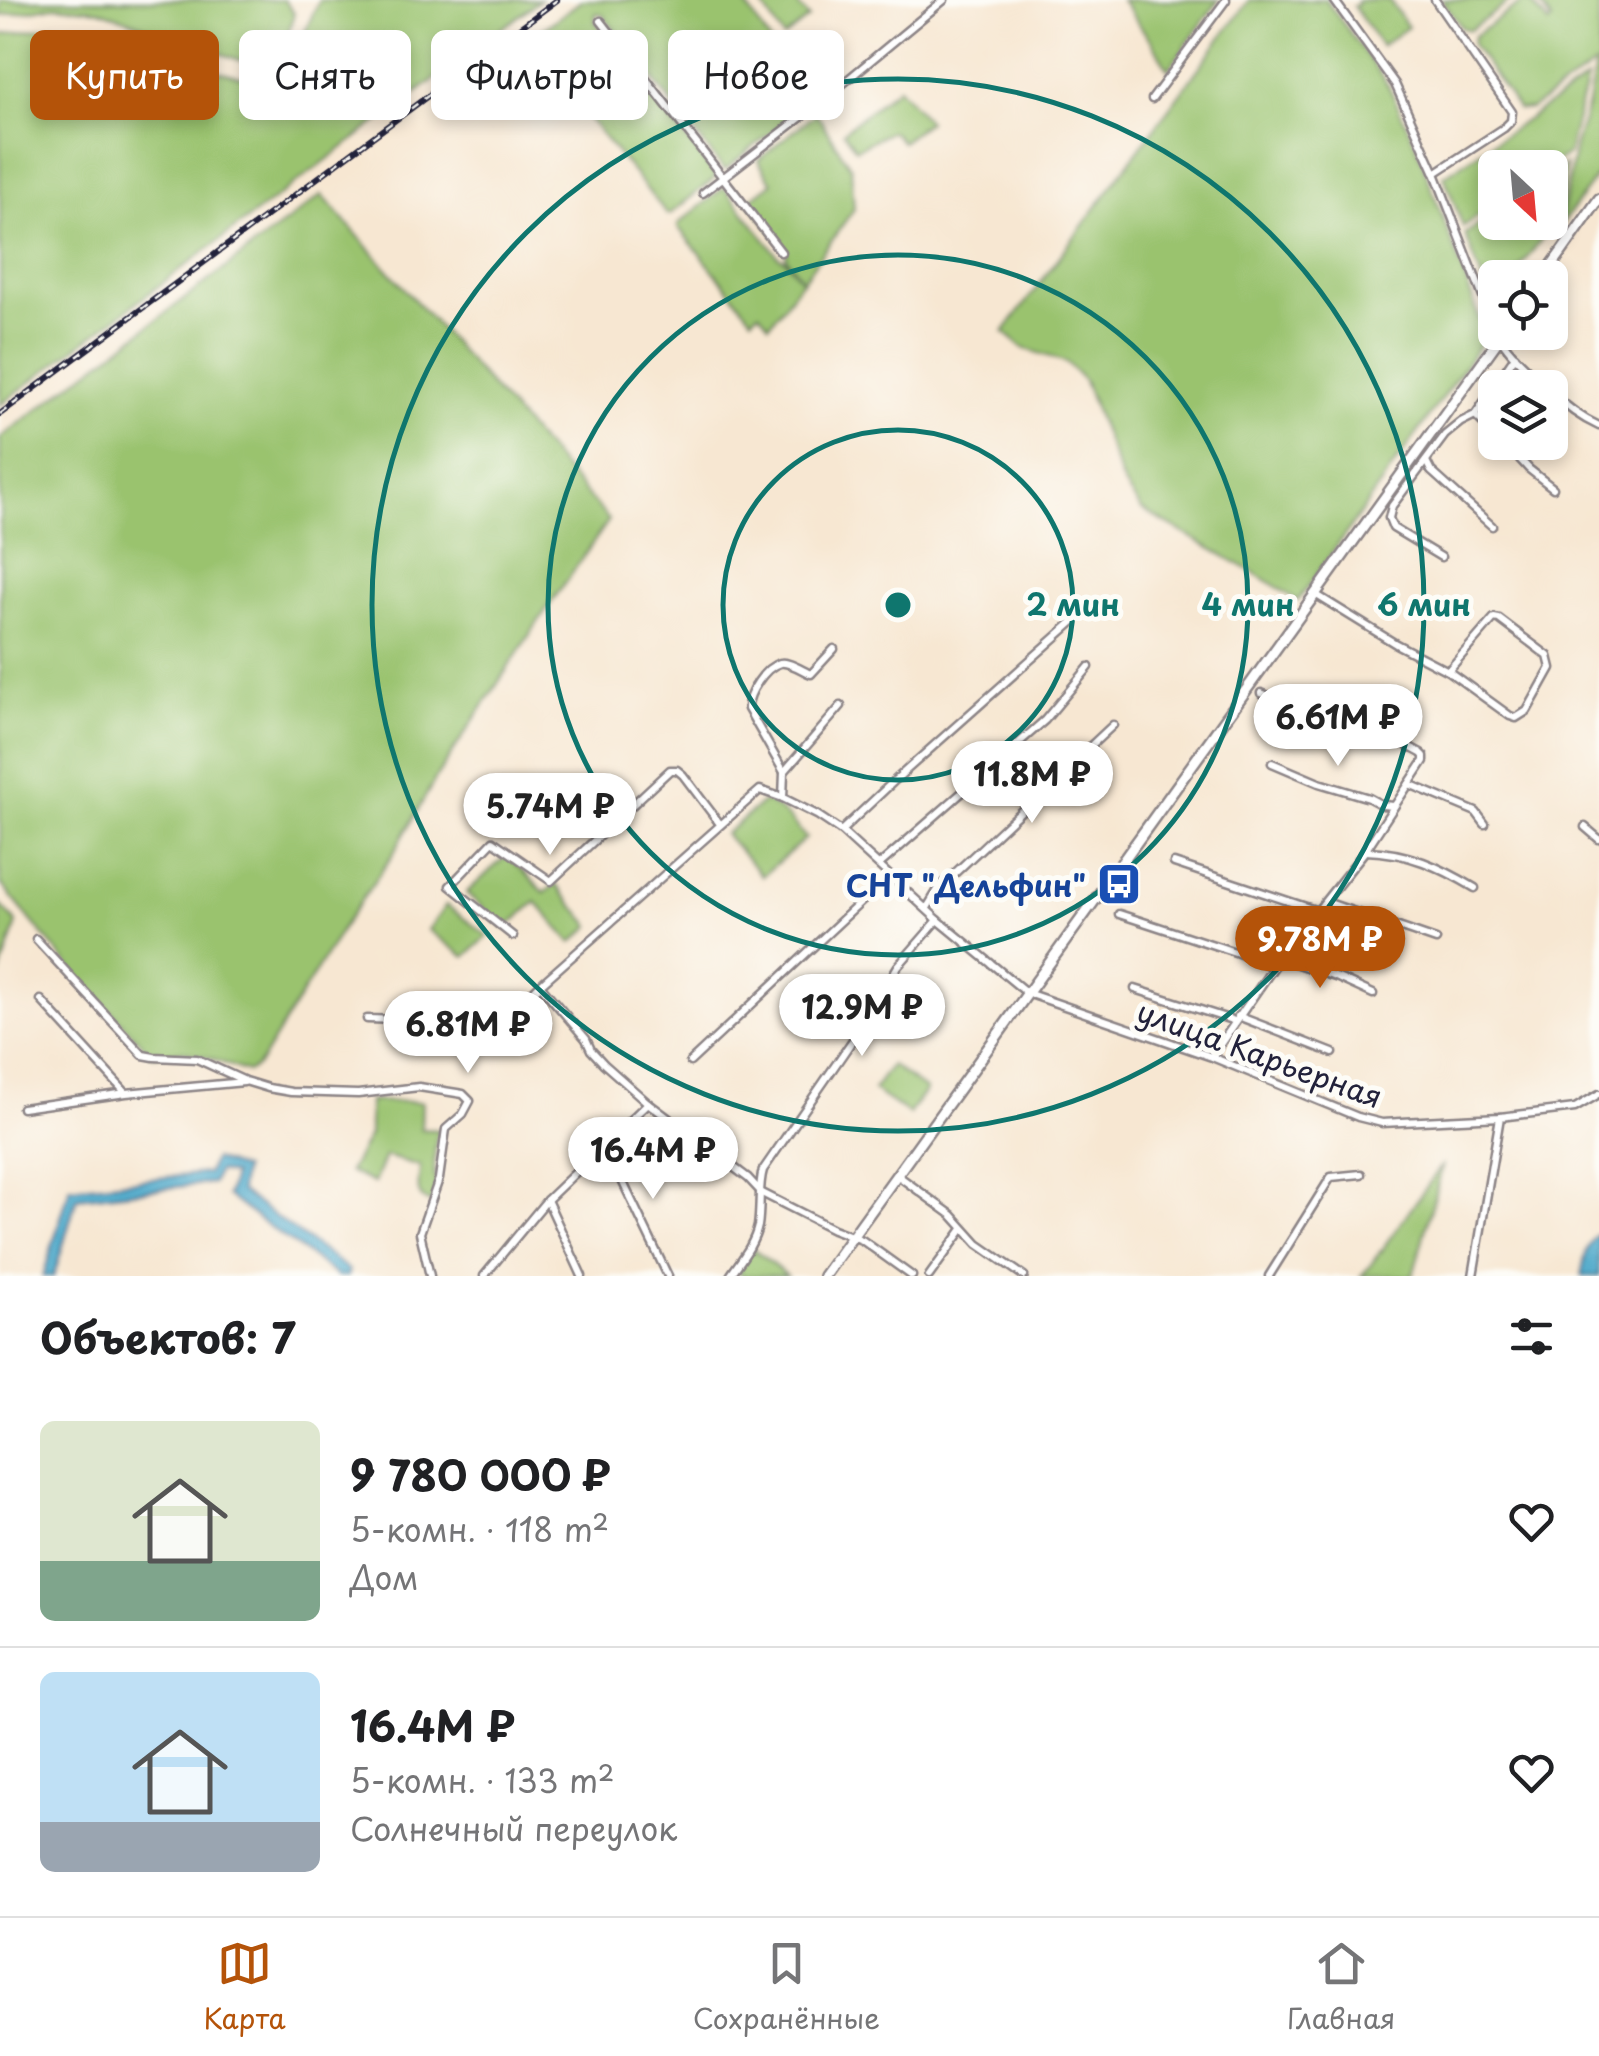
<!DOCTYPE html>
<html lang="ru">
<head>
<meta charset="utf-8">
<style>
	body { margin:0; font-family:"Playpen Sans",sans-serif; background:#f2f2f2; color:#202124; height:100vh; display:flex; flex-direction:column; font-size:38px; white-space:nowrap }
	* { box-sizing:border-box; margin:0 }
	p { font-size:32px; color:#757577 }
	.icon { flex:none; width:55px; height:55px; fill:none; stroke:currentColor; stroke-width:2; stroke-linecap:round; stroke-linejoin:round }
	.map { position:relative; height:1276px; overflow:hidden }
	.drawer { display:flex; flex-direction:column; background:#fff; flex:1 }
	.drawer>* { flex:none }
	.guide { position:absolute; left:30px; top:30px; width:1000px; height:90px; display:flex; gap:20px }
	.needle { width:65px; rotate:154deg }
	.tools { position:absolute; left:1478px; top:150px; display:grid; gap:20px }
	.tools a { display:grid; place-items:center; width:90px; height:90px; border-radius:15px; background:#fff; box-shadow:0 5px 15px #0003; font-size:50px }
	.price { position:absolute; translate:-50% -85px; padding:0 22px; border-radius:35px; background:#fff; color:#222; font-size:32px; line-height:65px; filter:drop-shadow(0 2px 5px #0008) }
	.price::after { content:''; position:absolute; left:50%; top:60px; width:30px; height:22px; margin-left:-15px; background:inherit; clip-path:polygon(0 0,100% 0,50% 100%) }
	.price.on { background:#b45309; color:#fff }
	ul { padding:0; list-style:none }
	li { display:flex; align-items:center; gap:30px; height:250px; padding:0 40px }
	li+li { border-top:2px solid #e0e0e0 }
	li span { display:grid; place-items:center; flex:none; width:280px; height:200px; border-radius:15px; color:#555 }
	li>.icon { margin-inline-start:auto }
	span .icon { width:120px; height:120px; fill:#fffc; stroke-width:1 }
	li b { font-size:42px }
	h2 { display:flex; justify-content:space-between; align-items:center; height:120px; padding:0 40px; font-size:42px }
	.chip { padding:0 35px; border-radius:15px; background:#fff; box-shadow:0 5px 15px #0003; font-size:35px; line-height:90px }
	.chip.on { background:#b45309; color:#fff }
	.dock { display:flex; justify-content:space-around; align-items:center; height:140px; border-top:2px solid #e0e0e0; background:#fff; font-size:28px; color:#757577 }
	.dock a { display:grid; justify-items:center; gap:5px }
	.dock .on { color:#b45309 }
	.map>svg:first-child { display:block }
	.green { fill:#9ac36e; stroke:#5e7254; stroke-width:2.5 }
	.water { fill:#4ba7c9; stroke:#366482; stroke-width:2.5 }
	.lines { fill:none; stroke-linecap:round; stroke-linejoin:round }
	.minor-casing { stroke:#8c8486; stroke-width:11 }
	.primary-casing { stroke:#8c8486; stroke-width:14 }
	.minor { stroke:#fff; stroke-width:6 }
	.primary { stroke:#fff; stroke-width:9 }
	.rail-casing { stroke:#22223b; stroke-width:6 }
	.rail { stroke:#fdfcf7; stroke-width:2.5; stroke-dasharray:8; stroke-linecap:butt }
	.ring { fill:none; stroke:#0f766e; stroke-width:5 }
	.labels { text-anchor:middle; dominant-baseline:central; stroke-width:10; stroke-linejoin:round; paint-order:stroke }
	.transit-label { font-size:30px; font-weight:bold; fill:#164399; stroke:#fdfcf7; text-anchor:end }
	.street-label { font-size:30px; fill:#22223b; stroke:#fdfcf7 }
	.centre { fill:#0f766e; stroke:#fdfcf7; stroke-width:5 }
	.ring-label { font-size:30px; text-anchor:middle; font-weight:bold; fill:#0f766e; stroke:#fdfcf7; stroke-width:10; stroke-linejoin:round; paint-order:stroke }
</style>
</head>
<body>
<div class="map">
<svg width="1599" height="1276" viewBox="0 0 1599 1276">
	<rect width="100%" height="100%" fill="#fdfcf7"/>
	<filter id="ink" filterUnits="userSpaceOnUse"><feTurbulence type="fractalNoise" baseFrequency=".01" numOctaves="2"/><feDisplacementMap in="SourceGraphic" scale="20" xChannelSelector="R" yChannelSelector="G"/><feConvolveMatrix kernelMatrix="1 2 1 2 8 2 1 2 1" color-interpolation-filters="sRGB"/></filter>
	<filter id="wash" filterUnits="userSpaceOnUse"><feTurbulence type="fractalNoise" baseFrequency=".0048" numOctaves="4" result="noise"/><feDisplacementMap in="SourceGraphic" scale="40" xChannelSelector="R" yChannelSelector="G"/><feGaussianBlur stdDeviation="2.25" result="paint"/><feColorMatrix in="noise" values="0 0 0 0 0 0 0 0 0 0 0 0 0 0 0 0 0 1.4 0 .05"/><feComposite in="paint" operator="in"/></filter>
	<g filter="url(#wash)">
		<rect width="100%" height="100%" fill="#f7e7d2"/>
		<!-- green -->
		<g class="green">
			<polygon points="0,0 284,0 294,13 285,44 242,61 100,10 55,6 0,16"/>
			<polygon points="319,0 540,0 0,405 0,35 54,26 91,29 205,68 242,77 286,60 297,50"/>
			<polygon points="582,0 743,0 809,102 726,169 723,169 603,15 596,14 595,21 715,175 715,178 670,214 667,214 543,63 535,60 522,45"/>
			<polygon points="759,0 794,0 809,18 784,38"/>
			<polygon points="1121,0 1219,0 1168,70 1154,45"/>
			<polygon points="1249,0 1326,0 1388,85 1400,110 1416,145 1486,336 1298,601 1263,578 1141,509 1123,483 1084,381 1066,362 1023,348 1004,332"/>
			<polygon points="1357,0 1389,0 1408,27 1381,46 1353,6 1358,3"/>
			<polygon points="1442,0 1512,0 1470,30 1462,28"/>
			<polygon points="1537,0 1599,0 1599,172 1560,227 1575,145 1588,104 1595,65 1531,109 1519,110 1472,44 1474,36 1524,1 1532,3 1548,24 1551,21"/>
			<polygon points="1587,79 1568,154 1548,167 1495,168 1495,204 1463,227 1444,176"/>
			<polygon points="898,87 928,121 902,142 891,131 856,149 843,132"/>
			<polygon points="816,113 851,168 854,209 803,280 786,258 786,250 748,201 772,183 758,160"/>
			<polygon points="1565,165 1560,214 1513,277 1495,278 1495,302 1492,306 1465,234 1495,214 1495,222 1550,222 1550,175"/>
			<polygon points="723,188 726,189 778,256 784,259 802,281 769,325 759,312 752,318 678,227 678,224"/>
			<polygon points="322,195 609,520 546,610 437,776 392,856 344,925 261,1061 256,1067 247,1072 210,1058 181,1051 153,1056 73,971 0,883 0,438"/>
			<polygon points="766,801 788,817 806,838 762,876 725,834 762,803"/>
			<polygon points="507,855 545,893 555,884 591,926 572,943 536,902 506,928 466,893"/>
			<polygon points="0,904 17,923 0,975"/>
			<polygon points="446,905 488,936 465,957 428,930"/>
			<polygon points="891,1065 926,1090 909,1114 873,1090"/>
			<path d="M 369,1101 L 422,1102 L 421,1129 L 440,1130 C 432,1144 436,1162 434,1178 L 437,1180 L 431,1203 C 412,1197 420,1182 420,1166 L 385,1156 L 374,1183 L 349,1172 L 369,1135 Z"/>
			<polygon points="1443,1164 1413,1276 1361,1276 1369,1267"/>
			<polygon points="752,1248 787,1276 744,1276 737,1272"/>
		</g>
		<!-- water -->
		<g class="water">
			<polygon points="214,1159 243,1169 240,1191 349,1270 348,1276 337,1276 227,1196 233,1175 218,1171 213,1183 77,1198 54,1276 43,1276 70,1187 207,1173"/>
			<path d="M 1599,1233 L 1599,1276 L 1581,1276 C 1584,1262 1586,1241 1599,1233 Z"/>
		</g>
	</g>
	<g filter="url(#ink)">
		<g class="lines">
			<!-- minor casing -->
			<g class="minor-casing">
				<g id="minor">
					<polyline points="1334,0 1395,84 1435,173 1495,328"/>
					<polyline points="1435,0 1512,112 1511,121 1504,128 1435,173"/>
					<polyline points="601,21 781,252"/>
					<polyline points="1152,99 1226,0"/>
					<polyline points="703,193 817,105 944,0"/>
					<path d="M 1497,332 C 1508,354 1530,370 1547,388"/>
					<path d="M 1550,391 C 1565,406 1579,417 1599,426"/>
					<polyline points="1475,415 1495,435"/>
					<polyline points="1504,442 1529,469 1553,488"/>
					<polyline points="1426,461 1431,471 1492,526"/>
					<polyline points="1441,557 1393,528 1389,518 1392,506 1445,435 1461,422 1475,415 1515,356"/>
					<polyline points="1315,594 1396,644 1448,671 1494,618 1499,619 1548,656 1551,668 1527,711 1516,718 1510,716 1448,671"/>
					<polyline points="1272,763 1319,783 1369,798 1382,805 1394,806"/>
					<path d="M 784,772 L 748,709 C 747,694 765,667 780,663 C 789,661 803,671 811,674 L 834,649"/>
					<polyline points="1409,784 1476,812 1485,824"/>
					<polyline points="783,798 784,772 841,706"/>
					<polyline points="1585,827 1599,839"/>
					<polyline points="841,831 893,782 1074,621"/>
					<path d="M 1366,851 C 1408,852 1440,867 1475,888"/>
					<polyline points="1174,863 1318,911"/>
					<polyline points="879,865 1045,720 1089,667"/>
					<polyline points="1326,902 1436,940"/>
					<polyline points="927,908 939,888 1113,725"/>
					<polyline points="1119,914 1235,952 1273,967"/>
					<polyline points="513,936 450,886 493,841 551,881 670,770 677,770 683,775 720,824"/>
					<polyline points="36,939 143,1055 154,1057 197,1059 245,1081 268,1088 291,1092 358,1094 419,1087 463,1094 470,1101 463,1114 446,1129 439,1179 420,1233 430,1276"/>
					<polyline points="1280,958 1338,978 1373,994"/>
					<polyline points="540,985 586,1039 591,1050 604,1064 648,1103 748,1178 762,1193 833,1229 862,1240 912,1276"/>
					<polyline points="1135,989 1235,1021"/>
					<polyline points="41,1000 125,1092"/>
					<polyline points="1238,1016 1333,1053"/>
					<polyline points="367,1019 501,1023 540,985 760,790 783,798 817,815 841,831 938,920 1027,993 1212,1057 1358,1117 1382,1123 1500,1117 1575,1108 1599,1094"/>
					<polyline points="1212,1056 1280,958 1365,851 1424,761 1424,756 1421,753 1389,736 1324,717 1261,693"/>
					<polyline points="690,1062 889,876"/>
					<polyline points="22,1108 126,1093 244,1082"/>
					<polyline points="605,1145 668,1276"/>
					<polyline points="897,1175 952,1215 978,1244 1024,1276"/>
					<polyline points="547,1200 582,1276"/>
					<polyline points="484,1276 547,1200 648,1103"/>
					<path d="M 730,1276 C 740,1261 754,1245 758,1226 C 761,1208 758,1186 763,1170 L 861,1028 L 898,966 L 938,920"/>
					<polyline points="929,1276 963,1229"/>
					<polyline points="1269,1276 1331,1177 1361,1174"/>
					<polyline points="1473,1276 1500,1117"/>
				</g>
			</g>
			<!-- primary casing -->
			<g class="primary-casing">
				<g id="primary">
					<polyline points="1543,278 1599,199"/>
					<polyline points="824,1276 1504,332"/>
				</g>
			</g>
			<!-- minor -->
			<use href="#minor" class="minor"/>
			<!-- primary -->
			<use href="#primary" class="primary"/>
			<!-- rail casing -->
			<g class="rail-casing">
				<polyline id="rail" points="0,414 557,0"/>
			</g>
			<!-- rail -->
			<use href="#rail" class="rail"/>
		</g>
	</g>
	<!-- distance rings -->
	<g class="ring">
		<circle cx="898" cy="605" r="175"/>
		<circle cx="898" cy="605" r="350"/>
		<circle cx="898" cy="605" r="526"/>
	</g>
	<!-- icons -->
	<defs>
		<g id="bus-square" transform="scale(2.25)"><rect x="-9" y="-9" width="18" height="18" rx="4" fill="#1a4fb4" stroke="#fdfcf7"/><path d="M-5-6H5V4H4V6H2V4H-2V6H-4V4H-5ZM-3.5-4V0h7V-4ZM-3.5 1.2v1.5H-2V1.2ZM2 1.2v1.5H3.5V1.2Z" fill="#fff"/></g>
	</defs>
	<g fill-rule="evenodd">
		<use href="#bus-square" x="1119" y="884"/>
	</g>
	<g class="labels">
		<!-- transit labels -->
		<g class="transit-label">
			<text x="1086" y="884">СНТ "Дельфин"</text>
		</g>
		<!-- street labels -->
		<g class="street-label">
			<text transform="translate(1260 1053) rotate(20)">улица Карьерная</text>
		</g>
	</g>
	<circle cx="898" cy="605" r="15" class="centre"/>
	<g class="ring-label">
		<text x="1073" y="616">2 мин</text>
		<text x="1248" y="616">4 мин</text>
		<text x="1424" y="616">6 мин</text>
	</g>
</svg>
<div class="tools">
<a><svg class="needle" viewBox="-14 -14 28 28"><path d="M0-13l5 13h-10z" fill="#e53935"/><path d="M0 13l5-13h-10z" fill="#757577"/></svg></a>
<a><svg class="icon" aria-label="locate" viewBox="0 0 24 24"><circle cx="12" cy="12" r="6"/><path d="M12 2v4M12 18v4M2 12h4M18 12h4"/></svg></a>
<a><svg class="icon" aria-label="layers" viewBox="0 0 24 24"><path d="M12 4l9 5-9 5-9-5zM3 14l9 5 9-5"/></svg></a>
</div>
<b class="price" style="left:1338px;top:769px">6.61M ₽</b>
<b class="price" style="left:1032px;top:826px">11.8M ₽</b>
<b class="price" style="left:550px;top:858px">5.74M ₽</b>
<b class="price on" style="left:1320px;top:991px">9.78M ₽</b>
<b class="price" style="left:862px;top:1059px">12.9M ₽</b>
<b class="price" style="left:468px;top:1076px">6.81M ₽</b>
<b class="price" style="left:653px;top:1202px">16.4M ₽</b>
<div class="guide">
<a class="chip on">Купить</a>
<a class="chip">Снять</a>
<a class="chip">Фильтры</a>
<a class="chip">Новое</a>
</div>
</div>
<section class="drawer">
<h2>Объектов: 7<svg class="icon" aria-label="filters" viewBox="0 0 24 24"><path d="M4 7h16M4 17h16"/><circle cx="9" cy="7" r="2"/><circle cx="15" cy="17" r="2"/></svg></h2>
<ul>
<li><span style="background:linear-gradient(#dfe7d0 70%,#7fa58c 0)"><svg class="icon" aria-label="home" viewBox="0 0 24 24"><path d="M3 11l9-7 9 7M6 9v11h12V9"/></svg></span><div><b>9 780 000 ₽</b><p>5-комн. · 118 m²</p><p>Дом</p></div><svg class="icon" aria-label="heart" viewBox="0 0 24 24"><path d="M12 20l-8-8c-3-5 5-10 8-4 3-6 11-1 8 4z"/></svg></li>
<li><span style="background:linear-gradient(#bfe0f5 75%,#9aa5b1 0)"><svg class="icon" aria-label="home" viewBox="0 0 24 24"><path d="M3 11l9-7 9 7M6 9v11h12V9"/></svg></span><div><b>16.4M ₽</b><p>5-комн. · 133 m²</p><p>Солнечный переулок</p></div><svg class="icon" aria-label="heart" viewBox="0 0 24 24"><path d="M12 20l-8-8c-3-5 5-10 8-4 3-6 11-1 8 4z"/></svg></li>
</ul>
</section>
<nav class="dock">
<a class="on"><svg class="icon" aria-label="map" viewBox="0 0 24 24"><path d="M3 6l6-2 6 2 6-2v14l-6 2-6-2-6 2zM9 4v14M15 6v14"/></svg>Карта</a>
<a><svg class="icon" aria-label="saved" viewBox="0 0 24 24"><path d="M7 4h10v16l-5-4-5 4z"/></svg>Сохранённые</a>
<a><svg class="icon" aria-label="home" viewBox="0 0 24 24"><path d="M3 11l9-7 9 7M6 9v11h12V9"/></svg>Главная</a>
</nav>
</body>
</html>
